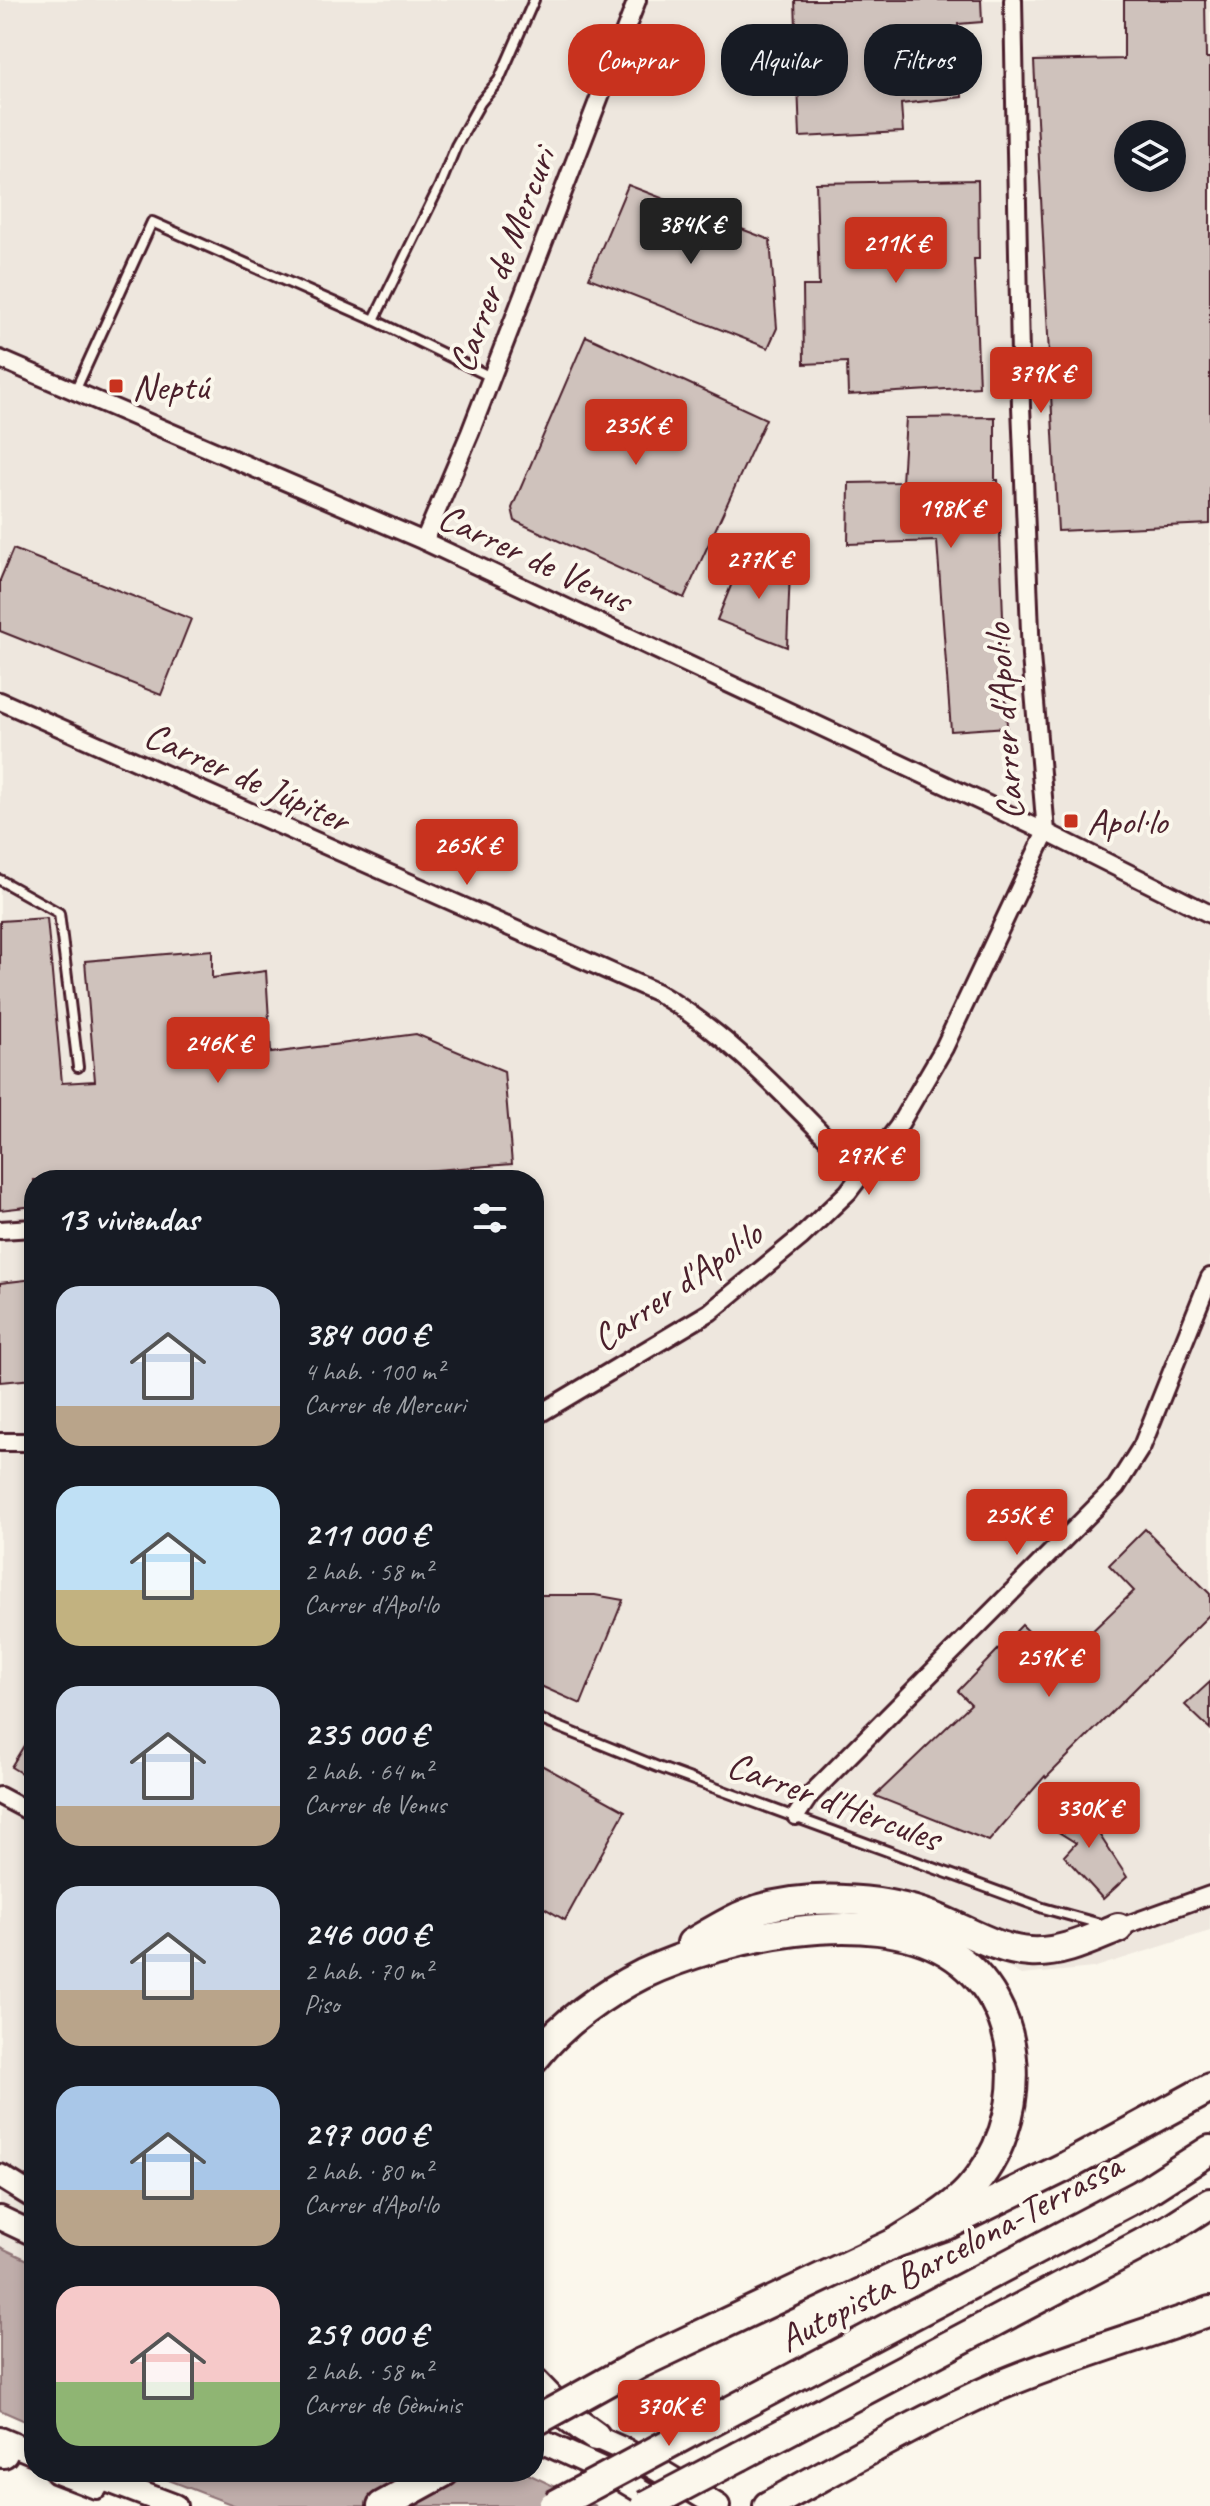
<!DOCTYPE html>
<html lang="es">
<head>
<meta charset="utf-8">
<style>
	body { margin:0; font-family:Caveat,sans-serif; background:#20242c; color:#f1f3f6; height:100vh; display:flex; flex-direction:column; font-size:30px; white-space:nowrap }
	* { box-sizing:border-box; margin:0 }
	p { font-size:26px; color:#9ea1a6 }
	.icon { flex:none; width:44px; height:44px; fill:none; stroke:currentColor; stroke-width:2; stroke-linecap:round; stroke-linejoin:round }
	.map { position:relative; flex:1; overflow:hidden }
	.details { position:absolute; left:24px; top:1170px; width:520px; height:1312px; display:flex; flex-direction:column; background:#171b24; border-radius:32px; box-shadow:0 4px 12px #0003 }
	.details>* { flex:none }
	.top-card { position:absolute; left:568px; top:24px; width:522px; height:72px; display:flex; gap:16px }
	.fabs { position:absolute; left:1114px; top:120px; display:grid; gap:16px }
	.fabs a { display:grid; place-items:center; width:72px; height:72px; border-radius:50%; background:#171b24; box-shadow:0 4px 12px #0003; font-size:40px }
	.price { position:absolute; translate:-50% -68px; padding:0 18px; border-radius:8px; background:#c8321e; color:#fff; font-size:26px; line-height:52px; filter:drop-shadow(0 2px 4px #0008) }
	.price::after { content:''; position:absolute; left:50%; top:48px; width:24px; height:18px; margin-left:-12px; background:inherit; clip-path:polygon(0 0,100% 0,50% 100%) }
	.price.on { background:#222; color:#fff }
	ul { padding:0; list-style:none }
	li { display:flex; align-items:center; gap:24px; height:200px; padding:0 32px }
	li span { display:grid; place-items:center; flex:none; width:224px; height:160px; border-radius:24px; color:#555 }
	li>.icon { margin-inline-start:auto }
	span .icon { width:96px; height:96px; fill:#fffc; stroke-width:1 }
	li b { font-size:34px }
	h2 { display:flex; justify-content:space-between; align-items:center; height:96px; padding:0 32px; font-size:34px }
	.pill { padding:0 28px; border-radius:32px; background:#171b24; box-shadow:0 4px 12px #0003; font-size:28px; line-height:72px }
	.pill.on { background:#c8321e; color:#fff }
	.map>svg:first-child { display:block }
	.built { fill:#eee7de; fill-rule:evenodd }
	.water { fill:#bfadaa; stroke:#907477; stroke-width:2 }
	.building { fill:#cfc2bc; stroke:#4a1f2b; stroke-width:2; fill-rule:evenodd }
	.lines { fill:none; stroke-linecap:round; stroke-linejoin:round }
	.lane-casing { stroke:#4a1f2b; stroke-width:14 }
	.street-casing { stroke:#4a1f2b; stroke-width:22 }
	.secondary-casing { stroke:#4a1f2b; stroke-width:28 }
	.highway-casing { stroke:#4a1f2b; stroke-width:34 }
	.lane { stroke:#fbf7ec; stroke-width:8 }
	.street { stroke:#fbf7ec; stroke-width:16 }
	.secondary { stroke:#fbf7ec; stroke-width:22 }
	.highway { stroke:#fbf7ec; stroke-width:28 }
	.highway-bridge-casing { stroke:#4a1f2b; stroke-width:34; stroke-linecap:butt }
	.highway-bridge { stroke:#fbf7ec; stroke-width:28 }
	.poi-dot { fill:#c8321e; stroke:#fbf7ec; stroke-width:3 }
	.labels { text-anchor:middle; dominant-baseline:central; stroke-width:8; stroke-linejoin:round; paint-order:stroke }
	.street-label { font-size:38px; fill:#4a1f2b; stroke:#fbf7ec }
	.poi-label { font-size:38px; fill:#4a1f2b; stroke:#fbf7ec; text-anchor:start }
</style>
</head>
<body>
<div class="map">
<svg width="1210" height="2506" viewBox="0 0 1210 2506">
	<rect width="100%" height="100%" fill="#fbf7ec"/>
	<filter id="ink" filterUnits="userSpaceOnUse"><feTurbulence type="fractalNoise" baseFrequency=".0125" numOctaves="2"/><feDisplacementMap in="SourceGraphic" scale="16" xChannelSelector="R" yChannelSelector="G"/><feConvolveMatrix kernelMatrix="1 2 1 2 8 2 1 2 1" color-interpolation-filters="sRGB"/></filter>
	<g filter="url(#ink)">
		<!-- built -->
		<path class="built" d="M 0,0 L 1210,0 L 1210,1931 L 1093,1968 L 1021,1975 L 964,1942 L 892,1915 L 823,1915 L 730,1931 L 595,1982 L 534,2034 L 534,1180 L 34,1180 L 34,2263 L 0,2247 ZM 1128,134 L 1172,134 L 1172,178 L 1128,178 Z"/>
		<!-- water -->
		<g class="water">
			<polygon points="0,2247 34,2263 34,2425 0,2410"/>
			<polygon points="148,2472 524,2472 596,2506 236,2506"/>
		</g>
		<!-- building -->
		<g class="building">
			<polygon points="795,0 981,0 982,22 958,24 962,97 901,104 903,132 800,137"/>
			<path d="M 1124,0 L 1205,0 L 1206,58 L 1210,58 L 1210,524 L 1058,531 L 1034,61 L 1124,59 ZM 1128,134 L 1172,134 L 1172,178 L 1128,178 Z"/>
			<polygon points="978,180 979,259 974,259 979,387 848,395 847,362 804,364 803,286 819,286 816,183"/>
			<polygon points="628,185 770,240 777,328 768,348 589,278"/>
			<polygon points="586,336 766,419 684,598 515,521 512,508"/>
			<polygon points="995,417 995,480 998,480 1007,727 951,731 937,541 848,544 849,483 902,482 906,418"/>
			<polygon points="13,549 191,619 161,695 0,631 0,580"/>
			<polygon points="743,556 790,570 787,647 717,620"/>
			<polygon points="47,918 62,1083 95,1081 85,961 212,950 212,978 266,971 271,1053 416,1034 504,1071 512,1164 308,1180 34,1180 34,1206 0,1210 0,921"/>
			<polygon points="34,1279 34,1379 0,1382 0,1283"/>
			<polygon points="1145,1529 1210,1594 1210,1614 1046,1778 1045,1776 989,1841 875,1796 971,1704 958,1691 1022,1625 1060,1662 1134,1591 1109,1565"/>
			<polygon points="534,1595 595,1595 623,1600 581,1704 534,1683"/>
			<polygon points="1210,1682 1210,1729 1185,1705"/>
			<polygon points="34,1729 34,1781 11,1767"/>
			<polygon points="534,1761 625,1811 565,1920 534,1902"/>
			<polygon points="1071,1801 1101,1818 1095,1828 1127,1877 1103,1899 1064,1856 1076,1843 1052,1828"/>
		</g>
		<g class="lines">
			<!-- lane casing -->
			<g class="lane-casing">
				<g id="lane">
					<polyline points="374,320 440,185 456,146 480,103 499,80 534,0"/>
					<polyline points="75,391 152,222 374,320 491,377"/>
					<polyline points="0,880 59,913 78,1067"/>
					<polyline points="534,1717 658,1767 1043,1908 1104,1925"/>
				</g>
			</g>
			<!-- street casing -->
			<g class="street-casing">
				<g id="street">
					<polyline points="0,359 424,541 1046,832 1210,914"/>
					<polyline points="424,541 470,433 637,0"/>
					<path d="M 0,701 L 656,992 C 735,1037 797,1110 862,1174"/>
					<polyline points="534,1216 534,1223"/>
					<polyline points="0,1230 34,1228"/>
					<polyline points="534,1417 710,1312 801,1237 848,1192 898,1127 944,1048 1046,832 1031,656 1021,406 1013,0"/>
					<polyline points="0,1442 34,1442"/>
					<polyline points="0,1796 34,1814"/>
					<polyline points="796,1816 810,1795 1116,1487 1142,1446 1210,1277"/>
					<polyline points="1118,1928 1210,1895"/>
				</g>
			</g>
			<!-- secondary casing -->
			<g class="secondary-casing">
				<g id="secondary">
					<polyline points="0,2176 34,2197"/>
					<polyline points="0,2218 34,2234"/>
					<polyline points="582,2431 625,2450 718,2506"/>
					<polyline points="534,2438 611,2473 666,2506"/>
					<polyline points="0,2439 34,2453"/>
					<polyline points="57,2472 96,2487"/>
					<polyline points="85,2472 175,2506"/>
				</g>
			</g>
			<!-- highway casing -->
			<g class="highway-casing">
				<g id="highway">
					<path d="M 692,1943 C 710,1933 728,1921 746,1914 C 800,1892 880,1897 933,1917 C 965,1929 995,1950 1030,1952 C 1061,1954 1091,1939 1118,1928"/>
					<path d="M 534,2059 C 561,2024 603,1994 643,1974 C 722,1937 869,1904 948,1952 C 1030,2002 1031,2123 969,2190 C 949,2212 919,2227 895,2243"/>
					<polyline points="641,2363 895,2243 949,2224 1067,2166 1210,2088"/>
					<polyline points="534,2383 562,2412 595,2436"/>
					<polyline points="702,2426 1140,2195 1210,2150"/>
					<polyline points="0,2452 3,2453"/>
					<polyline points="740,2456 1168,2230 1210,2203"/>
					<polyline points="382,2506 444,2472"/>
					<path d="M 768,2506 C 843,2465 918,2421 996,2387 C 1066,2357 1139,2337 1210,2311"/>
				</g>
			</g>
			<!-- lane -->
			<use href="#lane" class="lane"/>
			<!-- street -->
			<use href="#street" class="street"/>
			<!-- secondary -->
			<use href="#secondary" class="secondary"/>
			<!-- highway -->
			<use href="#highway" class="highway"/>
			<!-- highway-bridge casing -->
			<g class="highway-bridge-casing">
				<g id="highway-bridge">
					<polyline points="534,2422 641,2363"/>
					<polyline points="553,2506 702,2426"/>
					<polyline points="645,2506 740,2456"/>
				</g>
			</g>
			<!-- highway-bridge -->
			<use href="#highway-bridge" class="highway-bridge"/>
		</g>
	</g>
	<!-- markers -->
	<g class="poi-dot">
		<rect x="108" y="378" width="16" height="16" rx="4"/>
		<rect x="1063" y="813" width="16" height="16" rx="4"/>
	</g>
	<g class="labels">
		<!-- street labels -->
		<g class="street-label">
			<text transform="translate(502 260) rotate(-69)">Carrer de Mercuri</text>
			<text transform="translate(535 558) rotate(25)">Carrer de Venus</text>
			<text transform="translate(1004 722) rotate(-94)">Carrer d'Apol·lo</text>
			<text transform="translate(247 777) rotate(24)">Carrer de Júpiter</text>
			<text transform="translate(677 1286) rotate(-35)">Carrer d'Apol·lo</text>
			<text transform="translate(834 1801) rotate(20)">Carrer d'Hèrcules</text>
			<text transform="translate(950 2252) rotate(-28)">Autopista Barcelona-Terrassa</text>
		</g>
		<!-- poi labels -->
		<g class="poi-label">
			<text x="132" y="386">Neptú</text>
			<text x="1087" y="821">Apol·lo</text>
		</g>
	</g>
</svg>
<div class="fabs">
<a><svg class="icon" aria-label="layers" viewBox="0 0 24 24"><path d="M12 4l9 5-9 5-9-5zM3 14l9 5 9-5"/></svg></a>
</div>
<b class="price on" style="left:691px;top:266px">384K €</b>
<b class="price" style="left:896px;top:285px">211K €</b>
<b class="price" style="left:1041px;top:415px">379K €</b>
<b class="price" style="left:636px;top:467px">235K €</b>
<b class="price" style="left:951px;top:550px">198K €</b>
<b class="price" style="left:759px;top:601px">277K €</b>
<b class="price" style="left:467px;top:887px">265K €</b>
<b class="price" style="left:218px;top:1085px">246K €</b>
<b class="price" style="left:869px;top:1197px">297K €</b>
<b class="price" style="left:1017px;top:1557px">255K €</b>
<b class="price" style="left:1049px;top:1699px">259K €</b>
<b class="price" style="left:1089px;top:1850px">330K €</b>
<b class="price" style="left:669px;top:2448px">370K €</b>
<div class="top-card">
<a class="pill on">Comprar</a>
<a class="pill">Alquilar</a>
<a class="pill">Filtros</a>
</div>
<section class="details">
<h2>13 viviendas<svg class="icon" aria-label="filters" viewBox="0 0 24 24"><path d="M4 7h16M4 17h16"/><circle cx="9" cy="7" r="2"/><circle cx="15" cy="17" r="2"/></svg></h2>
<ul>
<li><span style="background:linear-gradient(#c9d6e8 75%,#b9a48a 0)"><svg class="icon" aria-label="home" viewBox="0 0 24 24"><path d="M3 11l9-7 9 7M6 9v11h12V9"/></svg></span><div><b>384 000 €</b><p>4 hab. · 100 m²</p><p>Carrer de Mercuri</p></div></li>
<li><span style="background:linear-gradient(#bfe0f5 65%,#c2b280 0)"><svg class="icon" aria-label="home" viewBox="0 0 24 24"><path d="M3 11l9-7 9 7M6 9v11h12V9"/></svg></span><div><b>211 000 €</b><p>2 hab. · 58 m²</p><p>Carrer d'Apol·lo</p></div></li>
<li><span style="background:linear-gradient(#c9d6e8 75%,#b9a48a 0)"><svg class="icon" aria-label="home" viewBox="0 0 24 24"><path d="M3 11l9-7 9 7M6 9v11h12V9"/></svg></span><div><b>235 000 €</b><p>2 hab. · 64 m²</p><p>Carrer de Venus</p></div></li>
<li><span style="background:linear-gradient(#c9d6e8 65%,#b9a48a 0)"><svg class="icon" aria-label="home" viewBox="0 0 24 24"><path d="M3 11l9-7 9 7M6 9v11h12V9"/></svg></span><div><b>246 000 €</b><p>2 hab. · 70 m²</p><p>Piso</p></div></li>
<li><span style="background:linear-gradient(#a9c7e8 65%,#b9a48a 0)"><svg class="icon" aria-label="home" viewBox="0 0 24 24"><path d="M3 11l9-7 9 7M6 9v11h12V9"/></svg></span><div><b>297 000 €</b><p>2 hab. · 80 m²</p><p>Carrer d'Apol·lo</p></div></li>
<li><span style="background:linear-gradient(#f6c9c9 60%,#8fb573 0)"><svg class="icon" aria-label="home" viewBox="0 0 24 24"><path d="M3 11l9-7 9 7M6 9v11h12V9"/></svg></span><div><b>259 000 €</b><p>2 hab. · 58 m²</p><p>Carrer de Gèminis</p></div></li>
</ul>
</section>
</div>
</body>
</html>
